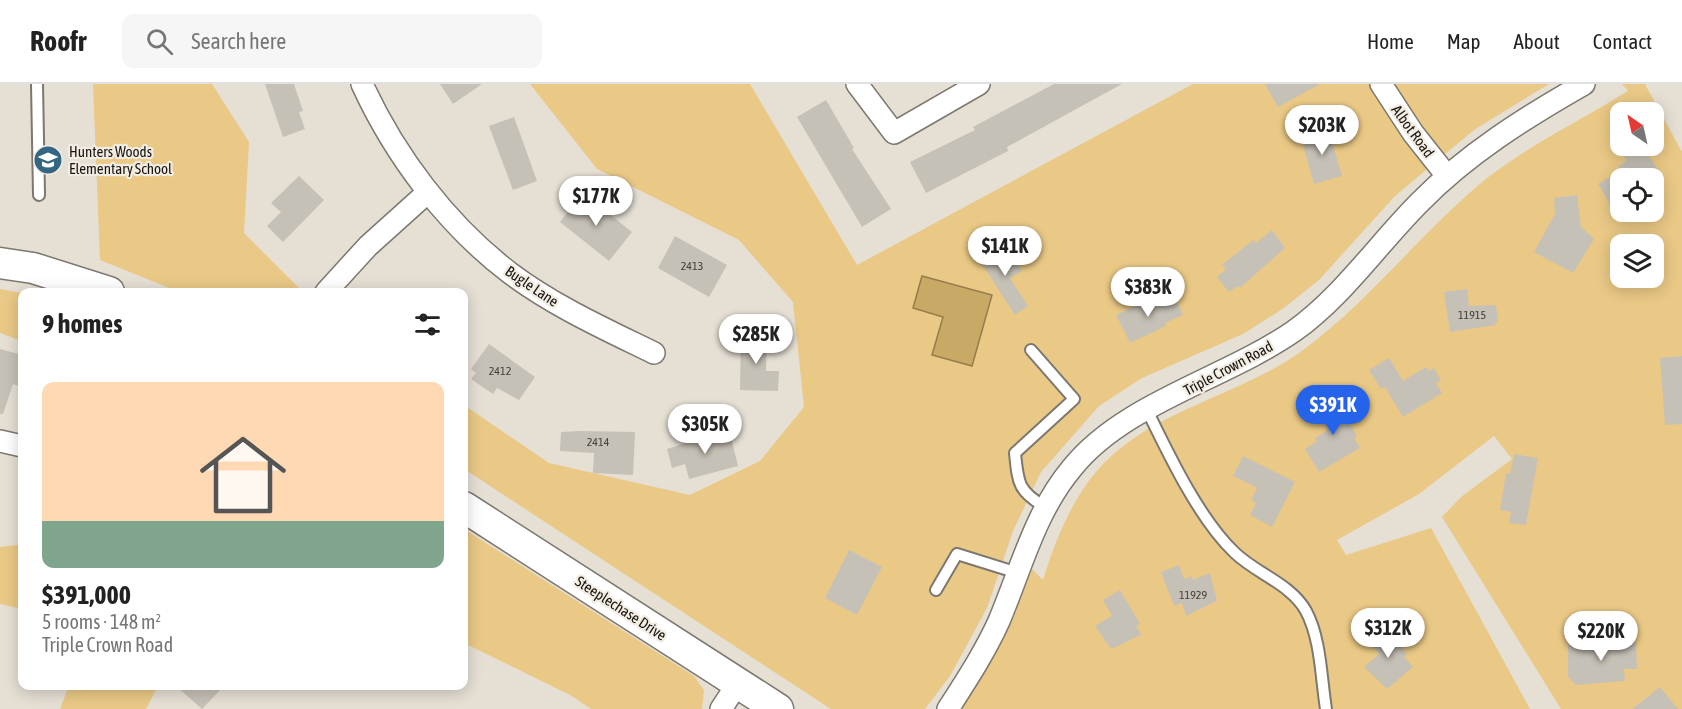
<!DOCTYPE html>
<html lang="en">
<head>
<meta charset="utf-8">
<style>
	body { margin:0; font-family:"Asap Condensed",sans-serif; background:#f6f6f6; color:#222; height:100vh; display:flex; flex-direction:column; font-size:22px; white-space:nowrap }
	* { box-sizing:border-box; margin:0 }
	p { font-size:20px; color:#767676 }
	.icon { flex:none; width:33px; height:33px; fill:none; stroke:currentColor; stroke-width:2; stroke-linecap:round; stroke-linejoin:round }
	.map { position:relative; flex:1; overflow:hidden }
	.drawer { position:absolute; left:18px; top:204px; width:450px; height:402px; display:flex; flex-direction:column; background:#fff; border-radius:12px; box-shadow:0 3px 15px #0003 }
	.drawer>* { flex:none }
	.needle { width:39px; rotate:326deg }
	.tools { position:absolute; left:1610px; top:18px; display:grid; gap:12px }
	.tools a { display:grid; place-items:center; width:54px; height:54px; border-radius:12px; background:#fff; box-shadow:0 3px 15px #0003; font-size:30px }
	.price { position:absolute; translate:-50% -51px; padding:0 14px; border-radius:21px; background:#fff; color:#222; font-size:20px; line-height:39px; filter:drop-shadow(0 2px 3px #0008) }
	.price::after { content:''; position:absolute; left:50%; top:36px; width:18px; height:14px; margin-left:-9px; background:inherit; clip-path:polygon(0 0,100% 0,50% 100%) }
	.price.selected { background:#2563eb; color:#fff }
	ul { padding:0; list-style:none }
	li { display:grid; align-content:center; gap:12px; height:318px; padding:0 24px }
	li+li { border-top:2px solid #e0e0e0 }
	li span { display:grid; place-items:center; height:186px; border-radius:12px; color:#555 }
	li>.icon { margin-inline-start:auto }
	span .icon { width:108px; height:108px; fill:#fffc; stroke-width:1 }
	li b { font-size:26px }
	h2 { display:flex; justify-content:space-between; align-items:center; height:72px; padding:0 24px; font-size:26px }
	header { display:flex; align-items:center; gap:36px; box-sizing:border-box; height:84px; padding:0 30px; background:#fff; border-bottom:2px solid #e0e0e0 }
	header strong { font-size:28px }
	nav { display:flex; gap:33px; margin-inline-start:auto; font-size:21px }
	.search { width:420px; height:54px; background:#f6f6f6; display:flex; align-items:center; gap:15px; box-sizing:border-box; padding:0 21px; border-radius:12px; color:#767676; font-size:22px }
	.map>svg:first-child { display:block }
	.green { fill:#eac986; fill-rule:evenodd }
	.water { fill:#c9a966; stroke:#947d4c; stroke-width:1.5 }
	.building { fill:#c6c1b6 }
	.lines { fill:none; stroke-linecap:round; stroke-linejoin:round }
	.lane-casing { stroke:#7d786f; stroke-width:14 }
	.street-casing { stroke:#7d786f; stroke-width:24 }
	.secondary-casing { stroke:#7d786f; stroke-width:33 }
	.lane { stroke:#fff; stroke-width:10 }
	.street { stroke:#fff; stroke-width:21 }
	.secondary { stroke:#fff; stroke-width:30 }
	.labels { text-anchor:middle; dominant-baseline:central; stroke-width:4.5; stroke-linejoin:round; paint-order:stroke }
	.number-label { font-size:12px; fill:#43403a }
	.street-label { font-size:15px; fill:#171511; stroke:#f2ece2 }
	.poi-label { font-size:15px; fill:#171511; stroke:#f2ece2; text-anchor:start }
</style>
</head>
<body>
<header>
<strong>Roofr</strong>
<div class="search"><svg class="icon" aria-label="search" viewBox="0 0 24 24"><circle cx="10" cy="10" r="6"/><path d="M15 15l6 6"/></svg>Search here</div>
<nav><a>Home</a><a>Map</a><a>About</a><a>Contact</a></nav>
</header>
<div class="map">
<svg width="1682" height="625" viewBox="0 0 1682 625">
	<rect width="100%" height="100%" fill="#e5dfd4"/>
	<!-- green -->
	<g class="green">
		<polygon points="93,0 212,0 249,58 244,149 303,208 179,208 100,176"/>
		<polygon points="530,0 750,0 857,181 1193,0 1549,0 1474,46 1395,112 1319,196 1284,224 1243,250 1142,294 1099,322 1041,388 1013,447 987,524 950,592 925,625 831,625 464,385 464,321 549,379 690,411 760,377 804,323 793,218 739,156 597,85"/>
		<path d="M 1622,0 L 1645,0 L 1682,68 L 1682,625 L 1561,625 L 1442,433 L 1461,413 L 1512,375 L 1494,352 L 1419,410 L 1337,456 L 1346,471 L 1431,444 L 1530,625 L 948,625 L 1023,476 L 1043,496 C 1056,454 1074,409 1106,377 C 1162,323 1242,311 1303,266 C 1367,219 1415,156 1475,104 C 1520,65 1577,39 1628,7 ZM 1620,28 L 1653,28 L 1653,62 L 1620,62 ZM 1620,94 L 1653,94 L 1653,128 L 1620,128 ZM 1620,160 L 1653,160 L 1653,194 L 1620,194 Z"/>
		<polygon points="0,205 22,209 22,257 0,249"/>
		<polygon points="464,445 694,592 704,606 702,625 591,625 572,612 464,559"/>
		<polygon points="17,461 22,462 22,525 0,520 0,463"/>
		<polygon points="69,602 158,602 146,625 60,625"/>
	</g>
	<!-- water -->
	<polygon class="water" points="922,192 992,211 972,282 932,271 943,233 913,224"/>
	<!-- building -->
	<g class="building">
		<polygon points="265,0 294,0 303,27 299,28 305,45 283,53"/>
		<polygon points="440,0 482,0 453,20"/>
		<polygon points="1054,0 1122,0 1007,63 1008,67 926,109 910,78 975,46 973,43"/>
		<polygon points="1265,0 1320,0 1278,23"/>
		<polygon points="826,16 854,64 852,65 891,125 862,143 797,33"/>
		<polygon points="514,33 537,97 513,106 489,42"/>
		<polygon points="1328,44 1342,92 1314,100 1303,61 1308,60 1305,50"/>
		<polygon points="1639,62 1643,62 1663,94 1626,94 1618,82 1627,77 1623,71"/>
		<polygon points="1620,87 1620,115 1610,120 1598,100"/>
		<polygon points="299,92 324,116 283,158 267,142 281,128 271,119"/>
		<polygon points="583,109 632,148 609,177 560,138"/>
		<polygon points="1577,111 1581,143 1594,155 1573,189 1534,168 1555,130 1554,114"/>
		<polygon points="1272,146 1285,164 1240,204 1238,202 1229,208 1217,193 1226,185 1222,181 1253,156 1256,159"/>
		<polygon points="675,152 727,181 709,213 658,184"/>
		<polygon points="1005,161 1022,187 1010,194 1028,222 1015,231 980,177"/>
		<polygon points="1467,205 1469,222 1496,221 1498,238 1495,238 1496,241 1450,248 1444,208"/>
		<polygon points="1153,214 1157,223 1175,214 1183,231 1165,239 1166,242 1130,259 1116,231"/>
		<polygon points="741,249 767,250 766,287 779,287 778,307 740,306"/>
		<polygon points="489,260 535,293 519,316 497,304 493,310 471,295 476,289 471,285"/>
		<polygon points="0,265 22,271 22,303 13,300 3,330 0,330"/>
		<polygon points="1682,272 1682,340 1665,341 1660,274"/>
		<polygon points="1389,274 1403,297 1426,283 1429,287 1434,284 1441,297 1436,299 1442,309 1403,333 1385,303 1381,305 1369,286"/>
		<polygon points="1335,310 1347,330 1345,332 1357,352 1354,354 1360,364 1319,388 1305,365 1317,357 1315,354 1328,346 1315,323"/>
		<polygon points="729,345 738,382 689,395 685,380 672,384 667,365"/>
		<polygon points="581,347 635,348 633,391 593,389 594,369 560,367 561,348"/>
		<polygon points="1514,370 1538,374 1526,441 1509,439 1511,428 1500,426 1506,389 1510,390"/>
		<polygon points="1243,372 1295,398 1272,443 1250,431 1256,419 1251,416 1257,404 1233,392"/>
		<polygon points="849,466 882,483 857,531 825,514"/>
		<polygon points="1179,481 1184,495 1192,492 1193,496 1210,489 1217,517 1186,532 1182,519 1174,522 1161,488"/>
		<polygon points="1120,506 1140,540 1136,542 1141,551 1111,565 1095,542 1112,532 1103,516"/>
		<polygon points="1384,543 1407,570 1404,573 1413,583 1387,605 1364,583 1379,570 1368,557"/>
		<polygon points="1636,558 1637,585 1624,585 1625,597 1576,601 1568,593 1568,561"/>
		<polygon points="176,602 224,602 202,625"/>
		<polygon points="1660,603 1678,625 1632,625 1650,611"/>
	</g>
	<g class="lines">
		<!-- lane casing -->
		<g class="lane-casing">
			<g id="lane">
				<polyline points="37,0 39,111"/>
				<path d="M 1031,266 L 1074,315 L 1015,369 C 1018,399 1018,407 1045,423"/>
				<path d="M 1147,326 C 1169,371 1199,435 1235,469 C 1257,490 1291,500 1306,527 C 1321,555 1321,594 1326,625"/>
				<polyline points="936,506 957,470 1018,489"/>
			</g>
		</g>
		<!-- street casing -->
		<g class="street-casing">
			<g id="street">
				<path d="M 362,0 C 395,72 447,141 510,189 C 554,222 605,245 654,269"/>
				<polyline points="857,0 894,49 979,0"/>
				<polyline points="1381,0 1413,49 1447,92"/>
				<polyline points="326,208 368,162 428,108"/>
				<polyline points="0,357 22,362"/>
				<polyline points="721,625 738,599"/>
				<path d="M 948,625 C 966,597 985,568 999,537 C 1021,485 1035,428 1072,384 C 1124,319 1225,295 1294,247 C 1342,213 1378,160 1420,118 C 1467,70 1526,33 1584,0"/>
			</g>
		</g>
		<!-- secondary casing -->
		<g class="secondary-casing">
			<g id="secondary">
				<polyline points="0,179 33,184 109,208"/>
				<polyline points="464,423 778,625"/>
			</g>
		</g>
		<!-- lane -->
		<use href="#lane" class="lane"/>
		<!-- street -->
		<use href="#street" class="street"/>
		<!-- secondary -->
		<use href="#secondary" class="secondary"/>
	</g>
	<!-- icons -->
	<defs>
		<g id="school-disc" transform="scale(1.5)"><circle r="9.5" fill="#326683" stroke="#f2ece2"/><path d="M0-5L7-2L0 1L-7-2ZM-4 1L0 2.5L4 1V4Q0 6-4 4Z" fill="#fff"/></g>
	</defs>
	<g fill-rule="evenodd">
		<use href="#school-disc" x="48" y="76"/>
	</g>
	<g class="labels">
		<!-- number labels -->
		<g class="number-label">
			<text x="692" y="182">2413</text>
			<text x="1472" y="231">11915</text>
			<text x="500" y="287">2412</text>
			<text x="598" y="358">2414</text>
			<text x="1193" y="511">11929</text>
		</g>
		<!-- street labels -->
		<g class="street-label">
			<text transform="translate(1413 47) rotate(54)">Albot Road</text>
			<text transform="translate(532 202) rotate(34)">Bugle Lane</text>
			<text transform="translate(1228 284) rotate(-28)">Triple Crown Road</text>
			<text transform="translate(621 524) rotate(33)">Steeplechase Drive</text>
		</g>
		<!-- poi labels -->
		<g class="poi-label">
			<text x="69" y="67">Hunters Woods<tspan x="69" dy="17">Elementary School</tspan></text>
		</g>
	</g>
</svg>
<div class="tools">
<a><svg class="needle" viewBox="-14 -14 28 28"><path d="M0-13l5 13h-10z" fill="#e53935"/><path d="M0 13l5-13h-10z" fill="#767676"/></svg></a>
<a><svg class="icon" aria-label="locate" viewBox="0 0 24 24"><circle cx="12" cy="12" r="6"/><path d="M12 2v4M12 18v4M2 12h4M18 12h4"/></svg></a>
<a><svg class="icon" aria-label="layers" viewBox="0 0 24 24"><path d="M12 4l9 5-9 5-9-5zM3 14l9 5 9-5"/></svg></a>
</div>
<b class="price" style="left:1322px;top:72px">$203K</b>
<b class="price" style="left:596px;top:143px">$177K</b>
<b class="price" style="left:1005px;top:193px">$141K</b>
<b class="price" style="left:1148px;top:234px">$383K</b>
<b class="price" style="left:756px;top:281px">$285K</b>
<b class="price selected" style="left:1333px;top:352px">$391K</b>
<b class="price" style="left:705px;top:371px">$305K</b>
<b class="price" style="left:1388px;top:575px">$312K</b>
<b class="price" style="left:1601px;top:578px">$220K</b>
<section class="drawer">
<h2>9 homes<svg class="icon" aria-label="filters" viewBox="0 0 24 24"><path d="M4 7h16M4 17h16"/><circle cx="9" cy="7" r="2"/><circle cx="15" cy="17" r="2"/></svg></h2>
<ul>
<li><span style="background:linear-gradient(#ffd9b3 75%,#7fa58c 0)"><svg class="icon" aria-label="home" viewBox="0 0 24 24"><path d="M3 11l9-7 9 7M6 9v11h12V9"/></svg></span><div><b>$391,000</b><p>5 rooms · 148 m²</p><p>Triple Crown Road</p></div></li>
</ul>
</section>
</div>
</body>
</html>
